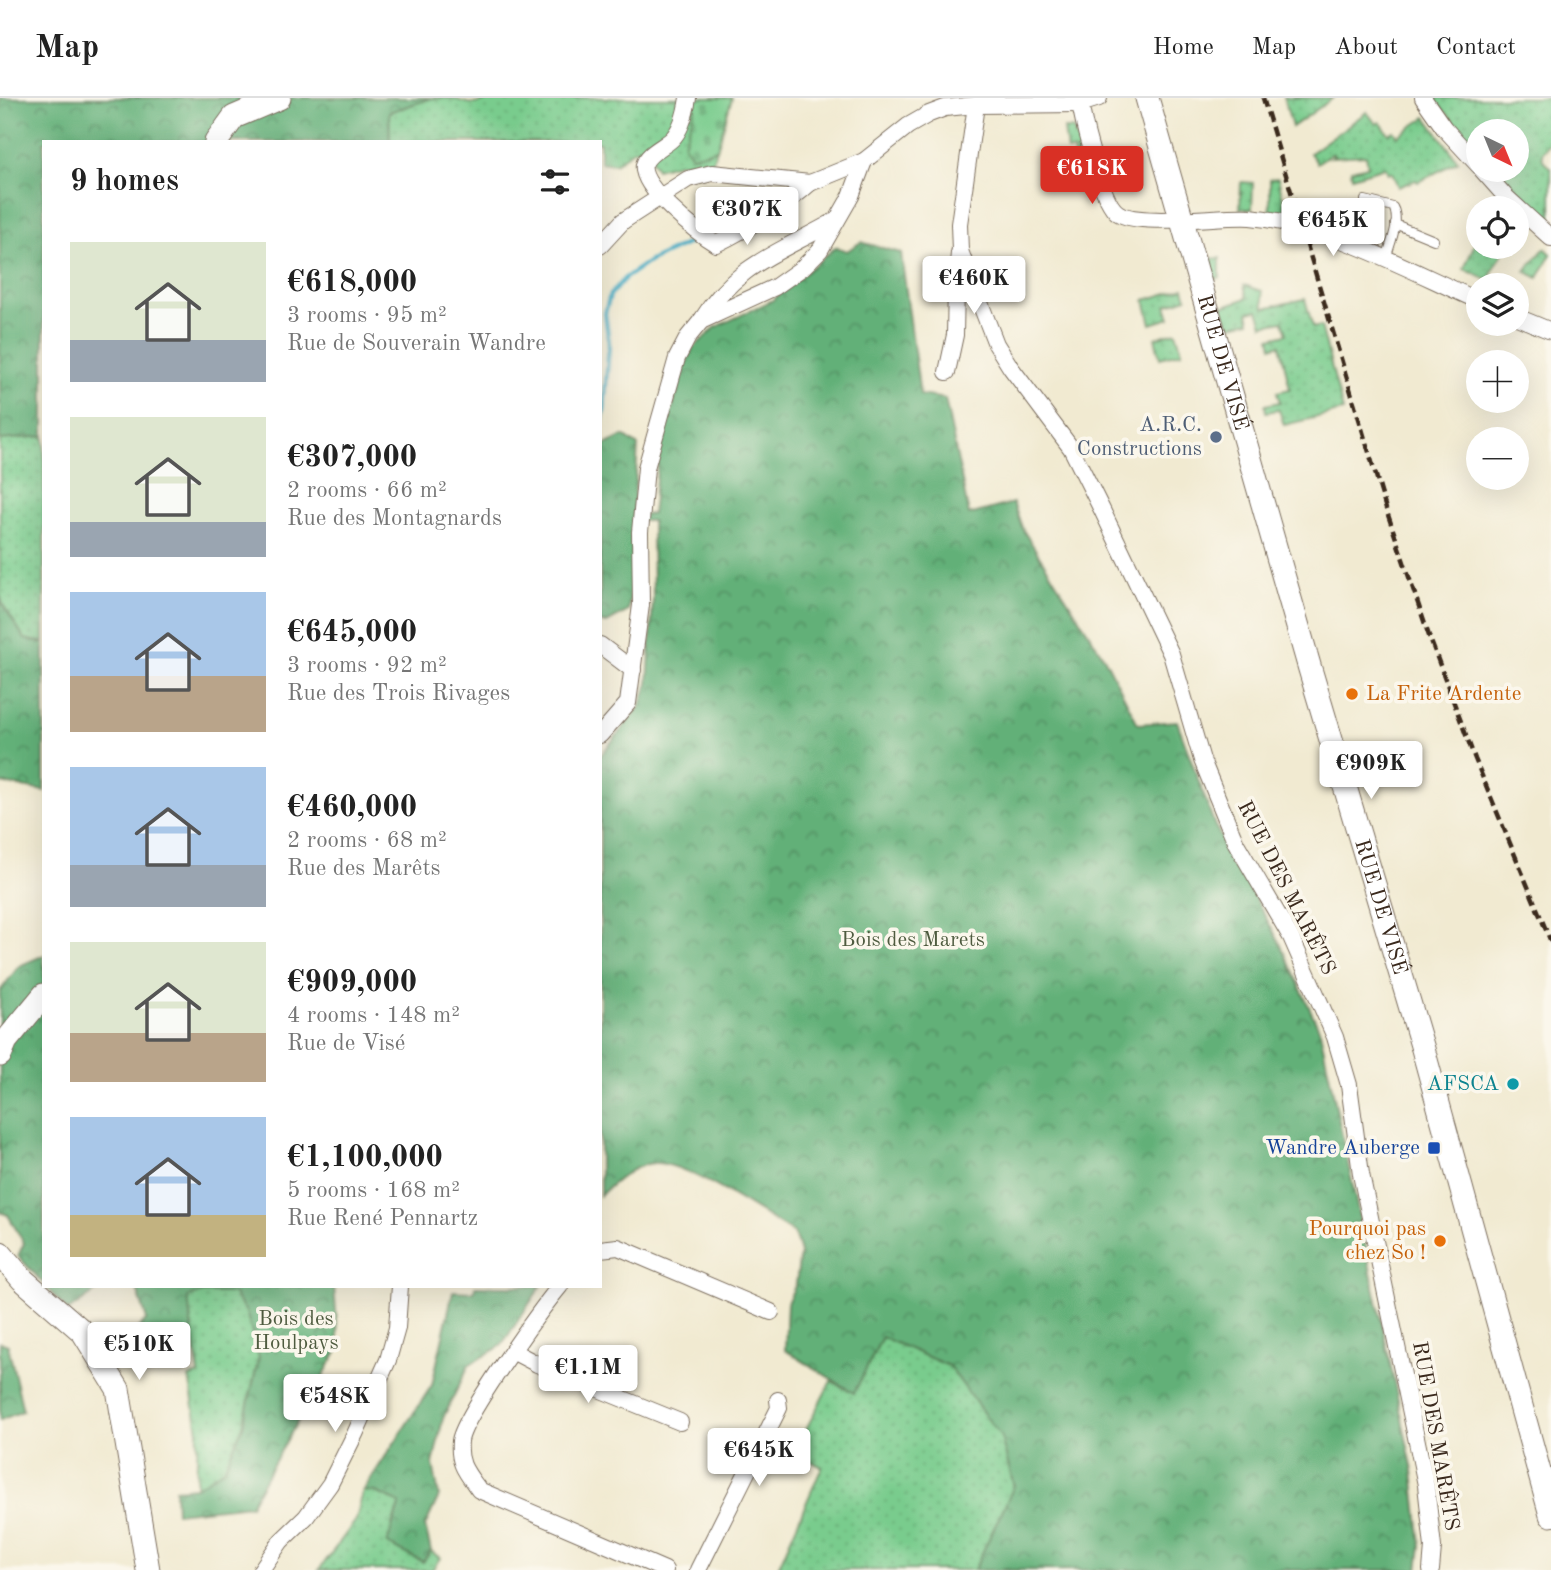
<!DOCTYPE html>
<html lang="en">
<head>
<meta charset="utf-8">
<style>
	body { margin:0; font-family:"Old Standard TT",serif; background:#f2f2f2; color:#222; height:100vh; display:flex; flex-direction:column; font-size:26px; white-space:nowrap }
	* { box-sizing:border-box; margin:0 }
	p { font-size:23px; color:#767676 }
	.icon { flex:none; width:38px; height:38px; fill:none; stroke:currentColor; stroke-width:2; stroke-linecap:round; stroke-linejoin:round }
	.map { position:relative; flex:1; overflow:hidden }
	.panel { position:absolute; left:42px; top:42px; width:560px; height:1148px; display:flex; flex-direction:column; background:#fff; border-radius:0px; box-shadow:0 7px 28px #0002 }
	.panel>* { flex:none }
	.needle { width:46px; rotate:137deg }
	.tools { position:absolute; left:1466px; top:21px; display:grid; gap:14px }
	.tools a { display:grid; place-items:center; width:63px; height:63px; border-radius:50%; background:#fff; box-shadow:0 7px 28px #0002; font-size:35px }
	.price { position:absolute; translate:-50% -60px; padding:0 16px; border-radius:7px; background:#fff; color:#222; font-size:23px; line-height:46px; filter:drop-shadow(0 2px 4px #0008) }
	.price::after { content:''; position:absolute; left:50%; top:42px; width:21px; height:16px; margin-left:-10px; background:inherit; clip-path:polygon(0 0,100% 0,50% 100%) }
	.price.selected { background:#d93025; color:#fff }
	ul { padding:0; list-style:none }
	li { display:flex; align-items:center; gap:21px; height:175px; padding:0 28px }
	li span { display:grid; place-items:center; flex:none; width:196px; height:140px; border-radius:0px; color:#555 }
	li>.icon { margin-inline-start:auto }
	span .icon { width:84px; height:84px; fill:#fffc; stroke-width:1 }
	li b { font-size:30px }
	h2 { display:flex; justify-content:space-between; align-items:center; height:84px; padding:0 28px; font-size:30px }
	header { display:flex; align-items:center; gap:42px; box-sizing:border-box; height:98px; padding:0 35px; background:#fff; border-bottom:2px solid #e0e0e0 }
	header strong { font-size:33px }
	nav { display:flex; gap:38px; margin-inline-start:auto; font-size:24px }
	.map>svg:first-child { display:block }
	.grass { fill:url(#grass-dots); stroke:#5a7b56; stroke-width:2 }
	.forest { fill:url(#forest-crowns); stroke:#4e6d4b; stroke-width:2 }
	.cemetery { fill:url(#cemetery-stones); stroke:#5a7b56; stroke-width:2 }
	.lines { fill:none; stroke-linecap:round; stroke-linejoin:round }
	.stream { stroke:#46adc5; stroke-width:4.5 }
	.lane-casing { stroke:#7b6d5d; stroke-width:10 }
	.street-casing { stroke:#7b6d5d; stroke-width:18 }
	.secondary-casing { stroke:#7b6d5d; stroke-width:25 }
	.lane { stroke:#fff; stroke-width:8 }
	.street { stroke:#fff; stroke-width:16 }
	.secondary { stroke:#fff; stroke-width:23 }
	.rail { stroke:#3b2a1e; stroke-width:4.5; stroke-dasharray:10 5; stroke-linecap:butt }
	.service-dot { fill:#5c6f8a; stroke:#fbf7ec; stroke-width:2.5 }
	.food-dot { fill:#e8710a; stroke:#fbf7ec; stroke-width:2.5 }
	.culture-dot { fill:#0f9aa8; stroke:#fbf7ec; stroke-width:2.5 }
	.transit-dot { fill:#1a4fb4; stroke:#fbf7ec; stroke-width:2.5 }
	.labels { text-anchor:middle; dominant-baseline:central; stroke-width:7; stroke-linejoin:round; paint-order:stroke }
	.street-label { font-size:21px; fill:#3b2a1e; stroke:#fbf7ec }
	.service-label { font-size:21px; fill:#4e5e75; stroke:#fbf7ec; text-anchor:end }
	.food-label { font-size:21px; fill:#c56008; stroke:#fbf7ec; text-anchor:start }
	.park-label { font-size:21px; fill:#4e5b3f; stroke:#fbf7ec }
	.culture-label { font-size:21px; fill:#0d838f; stroke:#fbf7ec; text-anchor:end }
	.transit-label { font-size:21px; fill:#164399; stroke:#fbf7ec; text-anchor:end }
</style>
</head>
<body>
<header>
<strong>Map</strong>
<nav><a>Home</a><a>Map</a><a>About</a><a>Contact</a></nav>
</header>
<div class="map">
<svg width="1551" height="1472" viewBox="0 0 1551 1472">
	<defs>
		<pattern id="grass-dots" width="8" height="8" patternUnits="userSpaceOnUse" patternTransform="scale(1.75)"><rect width="8" height="8" fill="#79cc8d"/><path d="M2 2h.1M6 6h.1" fill="none" stroke="#6aaf79" stroke-width="1.8" stroke-linecap="round"/></pattern>
		<pattern id="forest-crowns" width="20" height="18" patternUnits="userSpaceOnUse" patternTransform="scale(1.75)"><rect width="20" height="18" fill="#62b078"/><path d="M2 6a3 3 0 1 1 6 0M12 15a3 3 0 1 1 6 0" fill="none" stroke="#528f62"/></pattern>
		<pattern id="cemetery-stones" width="16" height="16" patternUnits="userSpaceOnUse" patternTransform="scale(1.75)"><rect width="16" height="16" fill="#79cc8d"/><path d="M2 7V4a2 2 0 0 1 4 0v3zM10 15v-3a2 2 0 0 1 4 0v3z" fill="#6aaf79"/></pattern>
	</defs>
	<rect width="100%" height="100%" fill="#fbf7ec"/>
	<filter id="ink" filterUnits="userSpaceOnUse"><feTurbulence type="fractalNoise" baseFrequency=".0143" numOctaves="2"/><feDisplacementMap in="SourceGraphic" scale="14" xChannelSelector="R" yChannelSelector="G"/><feConvolveMatrix kernelMatrix="1 2 1 2 8 2 1 2 1" color-interpolation-filters="sRGB"/></filter>
	<filter id="wash" filterUnits="userSpaceOnUse"><feTurbulence type="fractalNoise" baseFrequency=".00686" numOctaves="4" result="noise"/><feDisplacementMap in="SourceGraphic" scale="28" xChannelSelector="R" yChannelSelector="G"/><feGaussianBlur stdDeviation="1.57" result="paint"/><feColorMatrix in="noise" values="0 0 0 0 0 0 0 0 0 0 0 0 0 0 0 0 0 1.4 0 .05"/><feComposite in="paint" operator="in"/></filter>
	<g filter="url(#wash)">
		<rect width="100%" height="100%" fill="#f1ead1"/>
		<!-- grass -->
		<g class="grass">
			<path d="M 432,0 C 438,0 449,0 455,1 C 471,7 475,8 492,0 L 694,0 L 695,11 L 684,46 L 706,55 L 717,51 L 712,65 L 679,65 L 656,71 L 647,52 L 634,51 L 615,66 L 600,64 L 600,44 L 390,44 L 389,14 Z"/>
			<polygon points="1284,0 1333,0 1292,29"/>
			<polygon points="1433,0 1551,0 1551,42 1542,55 1543,62 1551,70 1551,128 1498,72 1517,72 1517,33 1479,33 1479,51"/>
			<polygon points="1367,14 1376,26 1380,24 1389,36 1394,33 1398,38 1426,19 1458,63 1418,84 1416,82 1398,89 1392,74 1388,75 1385,69 1352,79 1351,72 1368,68 1366,57 1331,59 1334,57 1332,55 1317,65 1310,55"/>
			<polygon points="1064,31 1073,31 1087,66 1077,70 1073,53 1067,53"/>
			<polygon points="1278,80 1287,117 1270,113 1270,81"/>
			<polygon points="1241,84 1253,85 1252,111 1240,111"/>
			<polygon points="1479,136 1479,149 1506,149 1488,182 1464,171"/>
			<polygon points="1545,150 1551,156 1538,180 1525,173"/>
			<polygon points="1220,160 1220,179 1213,182 1207,161"/>
			<polygon points="1244,187 1262,193 1264,210 1305,201 1313,230 1321,228 1343,313 1284,327 1279,312 1266,314 1265,307 1280,304 1277,294 1290,291 1280,246 1272,249 1270,240 1287,236 1283,223 1263,227 1258,212 1248,214 1250,223 1227,228 1222,209 1247,200"/>
			<polygon points="1184,190 1187,200 1166,207 1170,220 1151,226 1145,202"/>
			<polygon points="1176,234 1182,254 1160,260 1155,240"/>
			<polygon points="44,338 44,545 25,542 3,507 0,497 0,342"/>
			<polygon points="202,1195 233,1195 246,1213 259,1259 243,1328 224,1371 196,1390 198,1333 189,1279 199,1276 187,1199"/>
			<polygon points="882,1239 949,1268 1001,1339 1014,1389 974,1472 777,1472 822,1369 794,1354 831,1283 854,1295"/>
			<polygon points="363,1393 375,1394 400,1405 392,1427 423,1464 431,1453 440,1460 432,1472 319,1472 356,1422"/>
		</g>
		<!-- forest -->
		<g class="forest">
			<polygon points="0,0 432,0 389,14 390,44 44,44 44,338 0,342"/>
			<path d="M 861,144 L 901,155 L 920,297 L 945,301 L 969,417 L 1013,405 L 1023,432 L 1105,561 L 1138,626 L 1177,623 L 1215,728 L 1281,847 L 1320,933 L 1413,1373 L 1421,1448 L 1418,1472 L 974,1472 L 1014,1388 L 1001,1339 L 949,1268 L 882,1239 L 854,1295 L 785,1252 L 787,1205 L 796,1186 L 800,1155 L 794,1135 C 765,1118 685,1063 654,1065 C 635,1066 613,1084 600,1098 L 600,658 L 640,609 L 648,586 L 653,501 L 652,423 L 633,423 L 633,479 L 628,513 L 607,525 L 600,525 L 600,356 L 604,347 L 624,338 L 638,348 L 633,418 L 652,416 L 659,356 L 685,268 L 693,250 L 716,229 L 773,202 L 836,149 L 847,153 Z"/>
			<polygon points="0,497 3,507 25,541 44,545 44,693 0,685"/>
			<polygon points="44,857 44,1186 18,1158 24,1145 8,1117 0,1114 0,893 19,868"/>
			<polygon points="45,1188 104,1188 68,1213"/>
			<polygon points="136,1188 334,1188 339,1250 250,1407 176,1415 175,1391 196,1389 224,1371 243,1328 259,1259 246,1214 233,1195 202,1195 188,1199 193,1243 128,1262 119,1247 147,1222"/>
			<polygon points="475,1188 541,1188 501,1248 469,1267 443,1320 433,1366 439,1398 425,1428 431,1453 423,1464 387,1446 400,1405 376,1394 363,1393 432,1287 453,1193 474,1194"/>
			<polygon points="0,1244 8,1247 23,1313 0,1322"/>
		</g>
		<!-- cemetery -->
		<polygon class="cemetery" points="694,0 732,0 717,51 692,58 684,46 695,11"/>
		<g class="lines">
			<!-- stream -->
			<polyline class="stream" points="600,332 604,312 609,246 605,215 610,197 625,180 650,163 699,140"/>
		</g>
	</g>
	<g filter="url(#ink)">
		<g class="lines">
			<!-- lane casing -->
			<g class="lane-casing">
				<g id="lane">
					<path d="M 1365,102 L 1393,109 C 1401,123 1390,146 1386,161"/>
					<polyline points="1395,126 1434,142"/>
				</g>
			</g>
			<!-- street casing -->
			<g class="street-casing">
				<g id="street">
					<path d="M 688,0 C 686,13 682,31 672,41 C 664,49 647,55 644,67 C 639,89 698,135 716,146 C 745,132 786,107 810,85"/>
					<polyline points="1423,0 1444,30 1479,68"/>
					<path d="M 1080,6 C 1084,27 1101,104 1118,115 C 1140,129 1221,117 1250,119 C 1324,125 1411,173 1479,203"/>
					<polyline points="976,7 959,126 960,153 989,228 996,246 1011,270 1071,350 1102,412 1171,556 1202,662 1236,745 1291,839 1335,939 1349,987 1361,1076 1426,1387 1433,1449 1431,1472"/>
					<polyline points="1482,72 1506,99 1551,140"/>
					<polyline points="600,148 623,123 688,81 712,75 810,85 864,63 908,28 929,16 945,10 976,7 1080,6 1099,0"/>
					<polyline points="1517,219 1551,233"/>
					<path d="M 701,223 C 736,166 779,155 833,124"/>
					<polyline points="947,274 955,237 956,187 959,155"/>
					<polyline points="600,547 633,572"/>
					<polyline points="600,637 628,605 641,507 640,434 646,370 677,260 688,239 701,223 775,189 802,170 820,152 851,98 864,63"/>
					<polyline points="600,1151 618,1149 771,1214"/>
					<path d="M 560,1188 C 541,1211 463,1319 460,1343 C 458,1366 466,1374 479,1392 L 665,1472"/>
					<polyline points="514,1254 537,1266 680,1324"/>
					<polyline points="261,1472 281,1443 306,1419 330,1386 355,1336 388,1262 397,1230 400,1188"/>
					<polyline points="698,1472 779,1310 778,1302"/>
				</g>
			</g>
			<!-- secondary casing -->
			<g class="secondary-casing">
				<g id="secondary">
					<path id="s1" d="M 1147,0 L 1310,571 L 1423,951 L 1551,1417"/>
					<polyline points="216,44 234,19 279,0"/>
					<polyline points="0,957 6,943 44,897"/>
					<polyline points="0,1155 22,1181 83,1234 118,1291 148,1472"/>
				</g>
			</g>
			<!-- lane -->
			<use href="#lane" class="lane"/>
			<!-- street -->
			<use href="#street" class="street"/>
			<!-- secondary -->
			<use href="#secondary" class="secondary"/>
			<!-- rail -->
			<polyline class="rail" points="1263,0 1386,411 1429,538 1475,661 1551,844"/>
		</g>
	</g>
	<!-- markers -->
	<circle class="service-dot" cx="1216" cy="339" r="7"/>
	<g class="food-dot">
		<circle cx="1352" cy="596" r="7"/>
		<circle cx="1440" cy="1143" r="7"/>
	</g>
	<circle class="culture-dot" cx="1513" cy="986" r="7"/>
	<rect class="transit-dot" x="1427" y="1043" width="14" height="14" rx="3.5"/>
	<g class="labels">
		<!-- street labels -->
		<g class="street-label">
			<text stroke="none"><textPath href="#s1" startOffset="275">RUE DE VISÉ</textPath></text>
			<text transform="translate(1286 790) rotate(63)">RUE DES MARÊTS</text>
			<text stroke="none"><textPath href="#s1" startOffset="842">RUE DE VISÉ</textPath></text>
			<text transform="translate(1435 1338) rotate(80)">RUE DES MARÊTS</text>
		</g>
		<!-- service labels -->
		<g class="service-label">
			<text x="1202" y="327">A.R.C.<tspan x="1202" dy="24">Constructions</tspan></text>
		</g>
		<!-- food labels -->
		<g class="food-label">
			<text x="1366" y="596">La Frite Ardente</text>
			<text x="1426" y="1131" text-anchor="end">Pourquoi pas<tspan x="1426" dy="24">chez So !</tspan></text>
		</g>
		<!-- park labels -->
		<g class="park-label">
			<text x="913" y="842">Bois des Marets</text>
			<text x="296" y="1221">Bois des<tspan x="296" dy="24">Houlpays</tspan></text>
		</g>
		<!-- culture labels -->
		<g class="culture-label">
			<text x="1499" y="986">AFSCA</text>
		</g>
		<!-- transit labels -->
		<g class="transit-label">
			<text x="1420" y="1050">Wandre Auberge</text>
		</g>
	</g>
</svg>
<div class="tools">
<a><svg class="needle" viewBox="-14 -14 28 28"><path d="M0-13l5 13h-10z" fill="#e53935"/><path d="M0 13l5-13h-10z" fill="#767676"/></svg></a>
<a><svg class="icon" aria-label="locate" viewBox="0 0 24 24"><circle cx="12" cy="12" r="6"/><path d="M12 2v4M12 18v4M2 12h4M18 12h4"/></svg></a>
<a><svg class="icon" aria-label="layers" viewBox="0 0 24 24"><path d="M12 4l9 5-9 5-9-5zM3 14l9 5 9-5"/></svg></a>
<a>+</a>
<a>−</a>
</div>
<b class="price selected" style="left:1092px;top:108px">€618K</b>
<b class="price" style="left:747px;top:149px">€307K</b>
<b class="price" style="left:1333px;top:160px">€645K</b>
<b class="price" style="left:974px;top:218px">€460K</b>
<b class="price" style="left:1371px;top:703px">€909K</b>
<b class="price" style="left:139px;top:1284px">€510K</b>
<b class="price" style="left:588px;top:1307px">€1.1M</b>
<b class="price" style="left:335px;top:1336px">€548K</b>
<b class="price" style="left:759px;top:1390px">€645K</b>
<section class="panel">
<h2>9 homes<svg class="icon" aria-label="filters" viewBox="0 0 24 24"><path d="M4 7h16M4 17h16"/><circle cx="9" cy="7" r="2"/><circle cx="15" cy="17" r="2"/></svg></h2>
<ul>
<li><span style="background:linear-gradient(#dfe7d0 70%,#9aa5b1 0)"><svg class="icon" aria-label="home" viewBox="0 0 24 24"><path d="M3 11l9-7 9 7M6 9v11h12V9"/></svg></span><div><b>€618,000</b><p>3 rooms · 95 m²</p><p>Rue de Souverain Wandre</p></div></li>
<li><span style="background:linear-gradient(#dfe7d0 75%,#9aa5b1 0)"><svg class="icon" aria-label="home" viewBox="0 0 24 24"><path d="M3 11l9-7 9 7M6 9v11h12V9"/></svg></span><div><b>€307,000</b><p>2 rooms · 66 m²</p><p>Rue des Montagnards</p></div></li>
<li><span style="background:linear-gradient(#a9c7e8 60%,#b9a48a 0)"><svg class="icon" aria-label="home" viewBox="0 0 24 24"><path d="M3 11l9-7 9 7M6 9v11h12V9"/></svg></span><div><b>€645,000</b><p>3 rooms · 92 m²</p><p>Rue des Trois Rivages</p></div></li>
<li><span style="background:linear-gradient(#a9c7e8 70%,#9aa5b1 0)"><svg class="icon" aria-label="home" viewBox="0 0 24 24"><path d="M3 11l9-7 9 7M6 9v11h12V9"/></svg></span><div><b>€460,000</b><p>2 rooms · 68 m²</p><p>Rue des Marêts</p></div></li>
<li><span style="background:linear-gradient(#dfe7d0 65%,#b9a48a 0)"><svg class="icon" aria-label="home" viewBox="0 0 24 24"><path d="M3 11l9-7 9 7M6 9v11h12V9"/></svg></span><div><b>€909,000</b><p>4 rooms · 148 m²</p><p>Rue de Visé</p></div></li>
<li><span style="background:linear-gradient(#a9c7e8 70%,#c2b280 0)"><svg class="icon" aria-label="home" viewBox="0 0 24 24"><path d="M3 11l9-7 9 7M6 9v11h12V9"/></svg></span><div><b>€1,100,000</b><p>5 rooms · 168 m²</p><p>Rue René Pennartz</p></div></li>
</ul>
</section>
</div>
</body>
</html>
